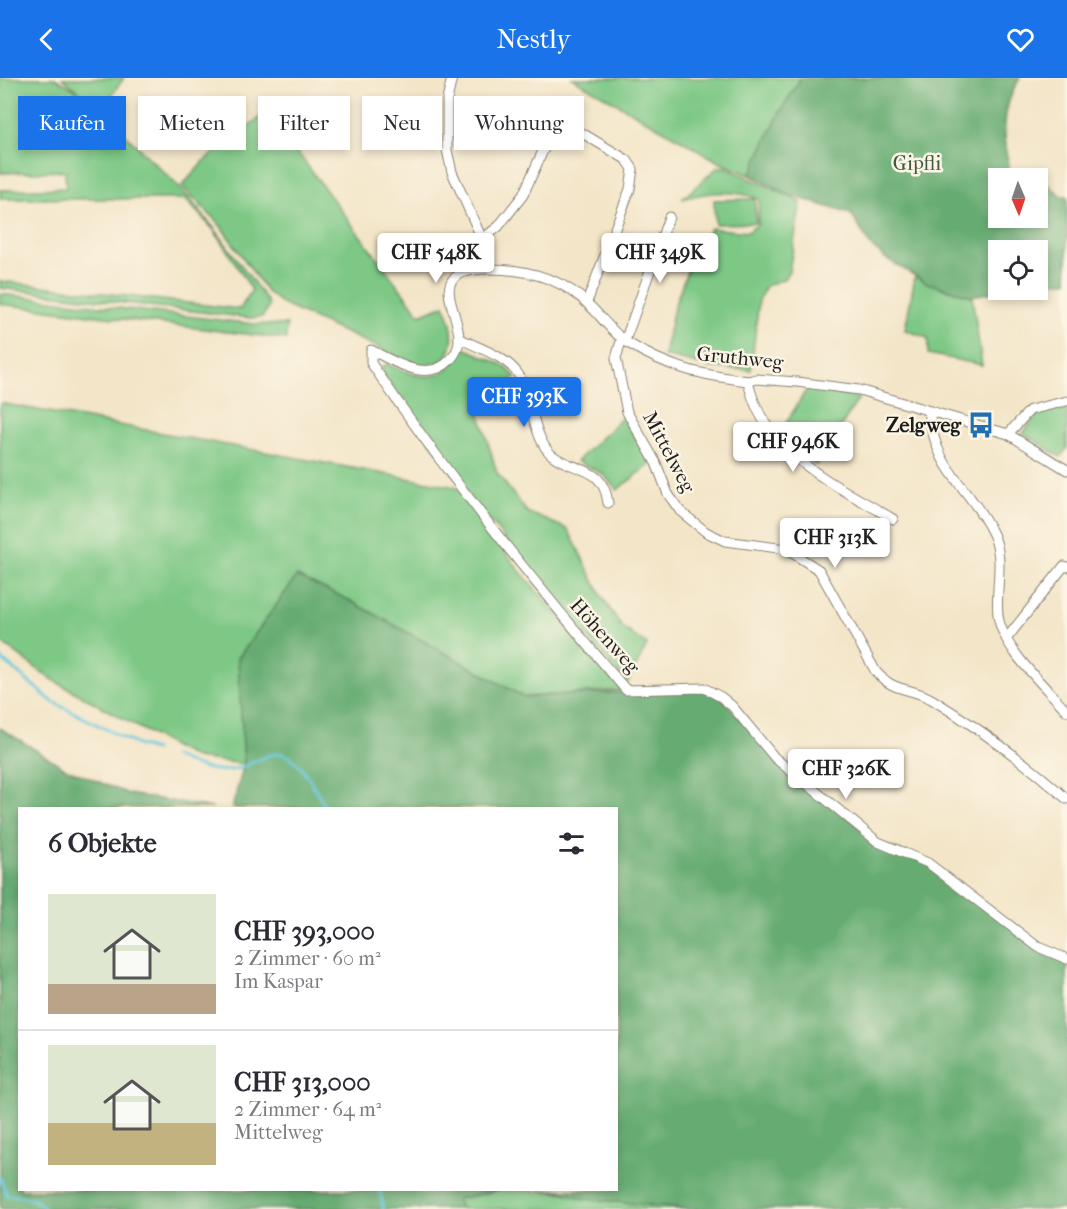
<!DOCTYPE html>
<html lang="de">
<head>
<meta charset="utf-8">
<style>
	body { margin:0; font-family:"IM FELL French Canon",serif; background:#f7f7f7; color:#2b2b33; height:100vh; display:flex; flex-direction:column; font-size:22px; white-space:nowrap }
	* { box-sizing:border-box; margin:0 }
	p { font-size:20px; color:#7c7c81 }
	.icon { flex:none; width:33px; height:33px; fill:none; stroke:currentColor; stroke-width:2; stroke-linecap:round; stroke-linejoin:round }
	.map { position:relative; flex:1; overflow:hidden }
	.panel { position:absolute; left:18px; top:729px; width:600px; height:384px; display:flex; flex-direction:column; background:#fff; border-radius:0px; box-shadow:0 3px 9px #0003 }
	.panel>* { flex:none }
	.top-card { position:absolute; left:18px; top:18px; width:600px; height:54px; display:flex; gap:12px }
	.needle { width:39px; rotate:178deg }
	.tools { position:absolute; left:988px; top:90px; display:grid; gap:12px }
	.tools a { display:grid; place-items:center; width:60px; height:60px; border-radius:0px; background:#fff; box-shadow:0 3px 9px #0003; font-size:30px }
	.price { position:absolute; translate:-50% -51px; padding:0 14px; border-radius:6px; background:#fff; color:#222; font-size:20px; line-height:39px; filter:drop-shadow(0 2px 3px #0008) }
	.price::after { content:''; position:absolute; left:50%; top:36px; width:18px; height:14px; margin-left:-9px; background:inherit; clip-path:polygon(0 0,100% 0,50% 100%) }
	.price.current { background:#1a73e8; color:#fff }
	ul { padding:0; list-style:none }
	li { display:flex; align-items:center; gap:18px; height:150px; padding:0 30px }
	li+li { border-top:2px solid #e1e1e2 }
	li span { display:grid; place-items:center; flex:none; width:168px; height:120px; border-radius:0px; color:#555 }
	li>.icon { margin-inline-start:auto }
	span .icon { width:72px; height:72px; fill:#fffc; stroke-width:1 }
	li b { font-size:26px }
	h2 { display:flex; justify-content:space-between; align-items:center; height:72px; padding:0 30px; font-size:26px }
	.chip { padding:0 21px; border-radius:0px; background:#fff; box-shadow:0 3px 9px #0003; font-size:21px; line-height:54px }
	.chip.current { background:#1a73e8; color:#fff }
	header { display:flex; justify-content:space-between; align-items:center; height:78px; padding:0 30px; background:#1a73e8; color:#fff; font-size:27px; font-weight:600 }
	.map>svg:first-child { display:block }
	.green { fill:#7dc885; stroke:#4c7250; stroke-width:1.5 }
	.forest { fill:#66ac72; stroke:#416447; stroke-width:1.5 }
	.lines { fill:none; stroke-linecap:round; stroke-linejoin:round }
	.stream { stroke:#5ec6db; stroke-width:3 }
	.street-casing { stroke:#888072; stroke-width:11 }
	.street { stroke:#fff; stroke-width:9 }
	.labels { text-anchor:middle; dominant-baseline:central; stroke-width:5; stroke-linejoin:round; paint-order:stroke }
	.park-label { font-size:20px; fill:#3e5841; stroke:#fcf5e5 }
	.street-label { font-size:20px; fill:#1c1c1c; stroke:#fcf5e5 }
	.poi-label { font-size:20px; font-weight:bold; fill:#1c1c1c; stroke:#fcf5e5; text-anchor:end }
</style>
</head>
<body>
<header><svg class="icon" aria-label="back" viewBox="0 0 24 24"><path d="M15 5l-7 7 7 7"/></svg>Nestly<svg class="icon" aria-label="heart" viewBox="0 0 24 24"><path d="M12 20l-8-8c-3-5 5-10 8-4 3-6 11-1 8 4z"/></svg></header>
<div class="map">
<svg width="1067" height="1131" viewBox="0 0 1067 1131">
	<rect width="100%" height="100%" fill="#fcf5e5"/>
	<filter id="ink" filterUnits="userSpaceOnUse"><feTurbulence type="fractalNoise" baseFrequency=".0167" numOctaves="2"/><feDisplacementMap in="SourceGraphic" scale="12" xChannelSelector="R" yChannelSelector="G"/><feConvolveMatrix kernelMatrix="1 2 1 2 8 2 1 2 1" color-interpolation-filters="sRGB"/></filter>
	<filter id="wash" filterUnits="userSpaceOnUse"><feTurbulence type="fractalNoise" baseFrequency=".008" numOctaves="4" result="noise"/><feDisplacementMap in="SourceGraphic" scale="24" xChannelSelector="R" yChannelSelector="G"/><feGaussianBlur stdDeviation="1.35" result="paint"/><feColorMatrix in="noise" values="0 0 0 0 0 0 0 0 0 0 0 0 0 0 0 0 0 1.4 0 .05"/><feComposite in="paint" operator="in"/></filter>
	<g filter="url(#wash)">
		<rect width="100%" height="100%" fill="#f3e5c8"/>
		<!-- green -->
		<g class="green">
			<polygon points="0,0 55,0 82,16 62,0 124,0 111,18 98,24 91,23 184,114 217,154 268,224 269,229 262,239 251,240 0,210 0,203 240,231 252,212 214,152 185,121 0,121 0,112 66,110 65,93 0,95"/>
			<polygon points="572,0 801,0 779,36 750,97 721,85"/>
			<path d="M 267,34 L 420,237 L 444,227 C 459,259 457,293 412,285 L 284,227 L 267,214 L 220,147 L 182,108 L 207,80 Z"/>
			<path d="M 718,89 L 725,89 L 801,124 L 789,193 L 784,201 L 766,208 L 759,221 L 751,292 L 709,289 L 664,278 L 674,229 L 698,163 L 706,158 L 710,150 L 748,154 L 758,146 L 759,121 C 733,111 708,114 682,121 Z"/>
			<polygon points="755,121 756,145 715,146 714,122"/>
			<polygon points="915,198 944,211 972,218 982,287 928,276 928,260 905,252"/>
			<polygon points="0,216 254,246 287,247 286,261 0,226"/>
			<path d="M 464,270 L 503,287 L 516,299 L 477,327 L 497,395 L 527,434 L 568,451 L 602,519 L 622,549 L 647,567 L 627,606 L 469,418 L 382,295 L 382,289 L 387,286 C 421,302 443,307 464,270 Z"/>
			<polygon points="808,309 859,320 816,387 793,371 779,357"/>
			<polygon points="0,325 455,409 520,493 622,612 524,619 349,522 238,580 244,686 196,680 174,669 53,602 0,564"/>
			<polygon points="1062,329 1067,331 1067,371 1060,379 1023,355 1037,335"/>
			<polygon points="623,339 651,386 617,412 603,396 577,383"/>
			<polygon points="500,1112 563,1114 585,1121 691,1131 461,1131 457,1121"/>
		</g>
		<!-- forest -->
		<g class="forest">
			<path d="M 801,0 L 1020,0 C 999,32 1004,61 1010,97 L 1017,100 L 999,100 L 999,140 L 1038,140 L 1038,102 L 1041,100 L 1061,118 L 1067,118 L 1067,203 L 1038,205 L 1038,172 L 999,172 L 999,212 L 1005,212 L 972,218 L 927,205 L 885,180 L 870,167 L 851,136 L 786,116 L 750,97 L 779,36 Z"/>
			<polygon points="297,498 349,522 524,619 704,610 721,619 775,680 878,764 928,785 1038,869 1067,881 1067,1131 691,1131 585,1121 563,1114 540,1112 616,1112 616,730 232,730 244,686 238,580"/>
			<polygon points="0,650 65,690 129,716 213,730 20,730 20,1112 500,1112 457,1121 461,1131 0,1131"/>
		</g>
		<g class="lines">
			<!-- stream -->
			<g class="stream">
				<polyline points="0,580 53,624 137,667 155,672"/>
				<path d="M 173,678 C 192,687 215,696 236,691 C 251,688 274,669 288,678 C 306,689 315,713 326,730"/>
				<path d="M 0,1100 L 7,1117 C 22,1118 35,1119 45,1131"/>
				<polyline points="380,1112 383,1131"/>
			</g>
		</g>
	</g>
	<g filter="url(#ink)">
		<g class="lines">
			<!-- street casing -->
			<g class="street-casing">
				<g id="street">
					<polyline points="452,0 447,22 447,72 452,94 482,161 488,191"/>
					<polyline points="482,161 498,149 523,117 551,55 562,49 577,52 627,82 633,91 630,111 587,224"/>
					<path d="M 459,260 C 478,270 506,278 518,296 C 532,317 533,362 552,377 C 575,395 603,386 608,425"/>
					<path d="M 622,260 L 616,280 L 627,334 L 656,385 L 668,416 L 680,433 L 706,454 L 725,463 L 786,471 L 819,492 L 876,594 C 896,616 910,608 933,622 C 980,651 1025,684 1067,721"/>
					<polyline points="625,263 669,139"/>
					<path d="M 748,303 C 763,376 835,406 893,441"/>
					<path d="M 929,333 C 936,397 969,406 993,456 C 1005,482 995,510 998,537 C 1002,571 1045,608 1067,633"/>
					<polyline points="1008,356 1030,332 1067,323"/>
					<path d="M 1067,392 L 1008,356 L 859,312 L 797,304 L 756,301 L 748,303 C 702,297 668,290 628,265 C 613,256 602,239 589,227 C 562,200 526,191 489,191 C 422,192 460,231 459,262 C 459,269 455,277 450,282 C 428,306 393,283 371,272 L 371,285 C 449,400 536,507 626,612 L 704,610 L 721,619 L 732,628 L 775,680 L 878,764 L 928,785 L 1038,869 L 1067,881"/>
					<polyline points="1007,560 1064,488 1067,489"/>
				</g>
			</g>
			<!-- street -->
			<use href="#street" class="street"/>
		</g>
	</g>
	<!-- icons -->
	<defs>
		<g id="bus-bare" transform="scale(2.07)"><path d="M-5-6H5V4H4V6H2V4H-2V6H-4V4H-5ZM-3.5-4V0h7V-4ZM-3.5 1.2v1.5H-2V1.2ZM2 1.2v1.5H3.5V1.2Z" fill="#1f6fb2" stroke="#fcf5e5" stroke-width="2.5" paint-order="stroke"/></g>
	</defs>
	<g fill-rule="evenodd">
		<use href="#bus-bare" x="981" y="347"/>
	</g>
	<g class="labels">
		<!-- park labels -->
		<g class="park-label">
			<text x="917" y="85">Gipfli</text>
		</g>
		<!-- street labels -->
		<g class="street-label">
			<text transform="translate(740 280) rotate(6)">Gruthweg</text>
			<text transform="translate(669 374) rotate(62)">Mittelweg</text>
			<text transform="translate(605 558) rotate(48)">Höhenweg</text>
		</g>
		<!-- poi labels -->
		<g class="poi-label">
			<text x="961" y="347">Zelgweg</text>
		</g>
	</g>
</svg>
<div class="tools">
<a><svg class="needle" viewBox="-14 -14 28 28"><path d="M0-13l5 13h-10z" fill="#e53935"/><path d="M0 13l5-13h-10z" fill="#7c7c81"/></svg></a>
<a><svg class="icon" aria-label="locate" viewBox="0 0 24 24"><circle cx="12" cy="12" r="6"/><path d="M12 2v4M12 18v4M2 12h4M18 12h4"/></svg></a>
</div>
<b class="price" style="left:436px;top:206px">CHF 548K</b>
<b class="price" style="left:660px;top:206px">CHF 349K</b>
<b class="price current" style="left:524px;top:350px">CHF 393K</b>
<b class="price" style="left:793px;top:395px">CHF 946K</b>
<b class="price" style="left:835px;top:491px">CHF 313K</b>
<b class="price" style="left:846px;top:722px">CHF 326K</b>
<div class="top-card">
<a class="chip current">Kaufen</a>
<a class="chip">Mieten</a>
<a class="chip">Filter</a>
<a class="chip">Neu</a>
<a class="chip">Wohnung</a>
</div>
<section class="panel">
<h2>6 Objekte<svg class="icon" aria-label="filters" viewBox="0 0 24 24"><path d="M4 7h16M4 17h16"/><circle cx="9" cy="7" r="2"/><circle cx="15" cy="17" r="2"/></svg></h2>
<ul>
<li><span style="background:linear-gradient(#dfe7d0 75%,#b9a48a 0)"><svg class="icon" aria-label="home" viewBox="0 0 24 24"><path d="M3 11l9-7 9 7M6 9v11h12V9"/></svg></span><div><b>CHF 393,000</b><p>2 Zimmer · 60 m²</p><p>Im Kaspar</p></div></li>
<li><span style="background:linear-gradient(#dfe7d0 65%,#c2b280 0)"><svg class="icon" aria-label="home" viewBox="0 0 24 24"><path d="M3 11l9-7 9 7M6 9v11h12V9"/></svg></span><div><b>CHF 313,000</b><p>2 Zimmer · 64 m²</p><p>Mittelweg</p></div></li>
</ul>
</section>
</div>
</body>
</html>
